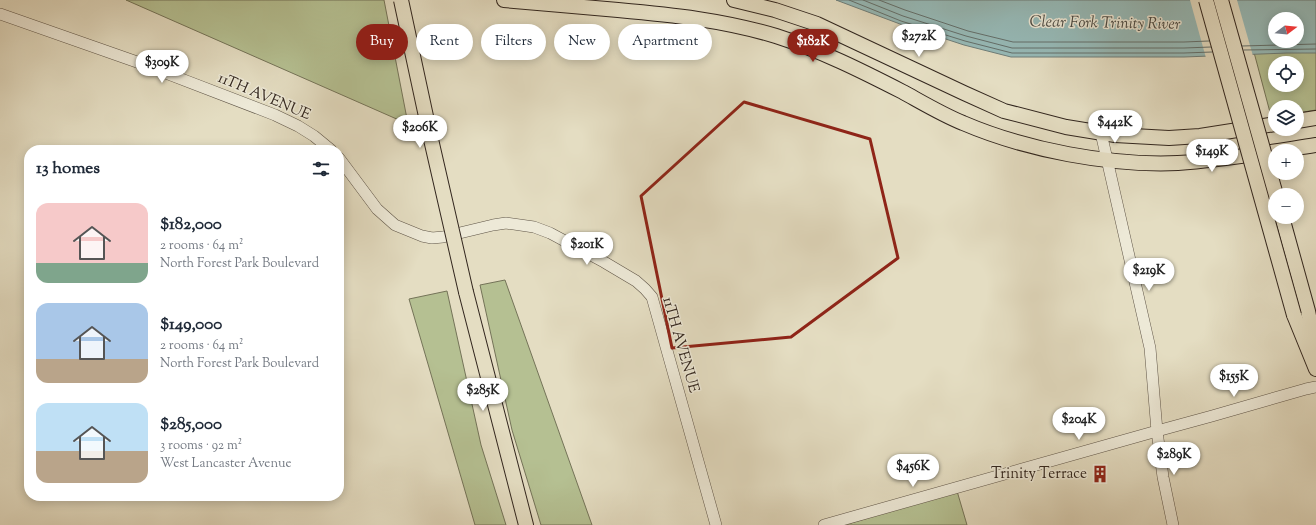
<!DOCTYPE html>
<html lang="en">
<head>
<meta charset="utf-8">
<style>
	body { margin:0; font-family:"Sorts Mill Goudy",serif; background:#f2f2f3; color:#1f2937; height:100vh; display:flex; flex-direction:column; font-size:15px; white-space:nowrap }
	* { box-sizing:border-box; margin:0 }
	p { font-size:13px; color:#747a83 }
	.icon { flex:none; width:22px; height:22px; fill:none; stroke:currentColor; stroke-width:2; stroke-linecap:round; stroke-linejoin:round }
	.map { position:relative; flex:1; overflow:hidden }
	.panel { position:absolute; left:24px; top:145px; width:320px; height:356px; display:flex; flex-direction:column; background:#fff; border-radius:16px; box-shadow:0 2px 10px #0003 }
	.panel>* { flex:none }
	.hud { position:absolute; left:356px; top:24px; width:380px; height:36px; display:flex; gap:8px }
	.needle { width:26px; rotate:74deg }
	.buttons { position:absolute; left:1268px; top:12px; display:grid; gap:8px }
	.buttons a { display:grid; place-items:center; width:36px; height:36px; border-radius:50%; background:#fff; box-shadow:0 2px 10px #0003; font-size:20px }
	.price { position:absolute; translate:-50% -34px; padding:0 9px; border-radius:14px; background:#fff; color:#222; font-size:13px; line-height:26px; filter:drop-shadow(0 1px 2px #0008) }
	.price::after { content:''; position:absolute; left:50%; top:24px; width:12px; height:9px; margin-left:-6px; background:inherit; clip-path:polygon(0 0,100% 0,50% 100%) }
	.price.active { background:#8f2418; color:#fff }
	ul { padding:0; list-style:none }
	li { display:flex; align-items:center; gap:12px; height:100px; padding:0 12px }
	li span { display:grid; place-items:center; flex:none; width:112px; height:80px; border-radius:12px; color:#555 }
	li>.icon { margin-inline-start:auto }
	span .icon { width:48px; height:48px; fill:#fffc; stroke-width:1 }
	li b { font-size:17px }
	h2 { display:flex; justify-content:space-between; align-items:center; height:48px; padding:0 12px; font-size:17px }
	.tag { padding:0 14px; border-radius:18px; background:#fff; box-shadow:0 2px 10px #0003; font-size:14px; line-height:36px }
	.tag.active { background:#8f2418; color:#fff }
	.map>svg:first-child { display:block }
	.green { fill:#b5c092; stroke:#747358; fill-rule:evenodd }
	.water { fill:#97bbb9; stroke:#6f7f7b; fill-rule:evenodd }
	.pier { fill:#e4ddc2 }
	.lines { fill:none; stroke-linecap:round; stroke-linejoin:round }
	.shore { stroke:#64706c; stroke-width:1 }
	.minor-casing { stroke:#5e5447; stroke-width:12 }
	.major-casing { stroke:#32261e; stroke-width:16 }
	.minor { stroke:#ede9d7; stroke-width:11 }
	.major { stroke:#e4ddc2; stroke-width:14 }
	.major-bridge-casing { stroke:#32261e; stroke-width:16; stroke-linecap:butt }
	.major-bridge { stroke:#e4ddc2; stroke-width:14 }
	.marked { fill:none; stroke:#8f2418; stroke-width:3; stroke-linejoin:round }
	.labels { text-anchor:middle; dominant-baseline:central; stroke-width:3; stroke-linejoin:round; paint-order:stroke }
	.street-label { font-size:15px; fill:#32261e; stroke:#ede9d7 }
	.poi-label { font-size:15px; fill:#32261e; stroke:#ede9d7; text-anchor:end }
	.water-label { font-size:16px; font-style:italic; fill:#4b4b45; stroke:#ede9d7 }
</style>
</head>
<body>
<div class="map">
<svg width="1316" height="525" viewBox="0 0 1316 525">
	<rect width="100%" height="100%" fill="#e4ddc2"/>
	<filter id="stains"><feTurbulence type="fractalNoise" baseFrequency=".005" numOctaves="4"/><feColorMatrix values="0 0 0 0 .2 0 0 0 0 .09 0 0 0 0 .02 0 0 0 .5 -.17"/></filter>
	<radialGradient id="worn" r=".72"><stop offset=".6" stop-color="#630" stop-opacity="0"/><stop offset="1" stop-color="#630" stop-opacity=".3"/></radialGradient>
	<!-- green -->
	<g class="green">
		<polygon points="126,0 384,0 408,124"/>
		<path d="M 1240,0 L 1316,0 L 1316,110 L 1297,113 L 1297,107 L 1275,107 L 1275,115 L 1271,116 ZM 1275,19 L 1297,19 L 1297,41 L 1275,41 ZM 1275,63 L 1297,63 L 1297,85 L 1275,85 Z"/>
		<polygon points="505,280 592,525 541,525 512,430 480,285"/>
		<polygon points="447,291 481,445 506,525 475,525 409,299"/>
		<polygon points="957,491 967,525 844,525"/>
	</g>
	<!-- water -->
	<path class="water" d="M 836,0 L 1316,0 L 1316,53 L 1287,53 L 1184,57 L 1011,57 L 964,45 L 900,24 ZM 1275,19 L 1297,19 L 1297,41 L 1275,41 Z"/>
	<!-- pier -->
	<polygon class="pier" points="1190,0 1237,0 1253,56 1206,58"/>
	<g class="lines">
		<!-- shore -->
		<g class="shore">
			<polyline points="849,0 901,21 965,41 1012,53 1184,53 1212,52"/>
			<polyline points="863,0 903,16 966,36 1012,48 1184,48 1211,47"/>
			<polyline points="879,0 905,10 968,31 1013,42 1184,42 1209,41"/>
			<polyline points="1242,46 1316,44"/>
			<polyline points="1244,50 1316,49"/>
		</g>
		<!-- minor casing -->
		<g class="minor-casing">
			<g id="minor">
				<polyline points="0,14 137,62 275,115 298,126 314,136 331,150"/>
				<polyline points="1101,133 1150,348 1157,431 1163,477 1173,525"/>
				<polyline points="339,158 377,209 395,225 422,236 432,238 443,237 493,225 506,223 534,227 550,233 604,262 636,281 645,289 652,297 716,525"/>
				<polyline points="824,525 1157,431 1212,416 1306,389 1316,387"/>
			</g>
		</g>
		<!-- major casing -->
		<g class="major-casing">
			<g id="major">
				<path d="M 504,0 C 542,3 580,7 618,10 C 673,15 722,20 776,36 C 820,50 862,71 903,92 C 923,103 943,115 963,123 C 1026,150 1110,166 1178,163 C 1224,160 1270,152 1316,145"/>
				<polyline points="734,0 775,10 817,24 964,93 1004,111 1066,127 1115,135 1169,138 1200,136 1275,124"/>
				<polyline points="1297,121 1316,118"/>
				<polyline points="1282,217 1308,311 1316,351"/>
				<polyline points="466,292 526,525"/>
				<polyline points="1294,315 1316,369"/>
			</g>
		</g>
		<!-- minor -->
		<use href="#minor" class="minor"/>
		<!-- major -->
		<use href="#major" class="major"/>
		<!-- major-bridge casing -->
		<g class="major-bridge-casing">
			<g id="major-bridge">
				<polyline points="401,0 430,135 466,292"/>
				<polyline points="1206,0 1294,315"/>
				<polyline points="1221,0 1276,195"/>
			</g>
		</g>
		<!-- major-bridge -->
		<use href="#major-bridge" class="major-bridge"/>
	</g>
	<!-- marked area -->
	<path class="marked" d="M 744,102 L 870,139 L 898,258 L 791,337 L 672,348 L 641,196 Z"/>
	<!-- icons -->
	<defs>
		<g id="building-bare" transform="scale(1.38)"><path d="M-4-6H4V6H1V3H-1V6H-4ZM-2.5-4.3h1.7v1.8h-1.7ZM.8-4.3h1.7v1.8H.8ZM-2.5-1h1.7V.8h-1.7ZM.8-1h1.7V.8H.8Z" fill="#8f2418" stroke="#ede9d7" stroke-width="2.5" paint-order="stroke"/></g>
	</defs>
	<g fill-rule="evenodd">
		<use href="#building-bare" x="1100" y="474"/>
	</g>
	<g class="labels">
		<!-- street labels -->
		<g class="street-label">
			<text transform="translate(264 97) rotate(23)">11TH AVENUE</text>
			<text transform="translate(680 345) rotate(74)">11TH AVENUE</text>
		</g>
		<!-- poi labels -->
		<g class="poi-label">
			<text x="1087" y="474">Trinity Terrace</text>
		</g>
		<!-- water labels -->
		<g class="water-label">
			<text transform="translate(1105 24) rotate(1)">Clear Fork Trinity River</text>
		</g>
	</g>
	<rect width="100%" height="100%" filter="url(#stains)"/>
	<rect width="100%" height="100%" fill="url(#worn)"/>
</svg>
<div class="buttons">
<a><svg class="needle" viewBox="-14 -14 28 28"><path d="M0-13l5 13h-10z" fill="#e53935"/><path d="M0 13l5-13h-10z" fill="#747a83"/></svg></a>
<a><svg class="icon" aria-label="locate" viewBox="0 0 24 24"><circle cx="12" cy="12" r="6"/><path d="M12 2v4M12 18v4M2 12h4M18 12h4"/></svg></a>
<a><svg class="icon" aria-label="layers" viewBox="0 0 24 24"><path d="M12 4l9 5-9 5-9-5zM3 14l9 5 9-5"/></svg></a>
<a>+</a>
<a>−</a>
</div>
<b class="price" style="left:919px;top:58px">$272K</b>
<b class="price active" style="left:813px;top:63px">$182K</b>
<b class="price" style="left:162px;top:84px">$309K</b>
<b class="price" style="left:1115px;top:144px">$442K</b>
<b class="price" style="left:420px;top:149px">$206K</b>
<b class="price" style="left:1212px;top:173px">$149K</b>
<b class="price" style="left:587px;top:266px">$201K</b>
<b class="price" style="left:1149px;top:292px">$219K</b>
<b class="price" style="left:1234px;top:398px">$155K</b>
<b class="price" style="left:483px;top:412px">$285K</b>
<b class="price" style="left:1079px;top:441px">$204K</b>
<b class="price" style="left:1174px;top:476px">$289K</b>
<b class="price" style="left:913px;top:488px">$456K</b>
<div class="hud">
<a class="tag active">Buy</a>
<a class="tag">Rent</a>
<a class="tag">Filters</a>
<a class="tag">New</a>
<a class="tag">Apartment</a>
</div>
<section class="panel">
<h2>13 homes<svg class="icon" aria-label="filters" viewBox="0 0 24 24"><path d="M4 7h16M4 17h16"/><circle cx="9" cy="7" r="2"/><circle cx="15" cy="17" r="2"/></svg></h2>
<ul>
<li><span style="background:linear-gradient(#f6c9c9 75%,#7fa58c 0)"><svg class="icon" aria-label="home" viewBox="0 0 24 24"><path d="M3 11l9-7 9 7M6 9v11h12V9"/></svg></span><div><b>$182,000</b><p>2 rooms · 64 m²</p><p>North Forest Park Boulevard</p></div></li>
<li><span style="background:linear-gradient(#a9c7e8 70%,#b9a48a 0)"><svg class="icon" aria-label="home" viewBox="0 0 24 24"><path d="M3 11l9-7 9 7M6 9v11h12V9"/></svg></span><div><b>$149,000</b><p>2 rooms · 64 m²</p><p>North Forest Park Boulevard</p></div></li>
<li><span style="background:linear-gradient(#bfe0f5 60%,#b9a48a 0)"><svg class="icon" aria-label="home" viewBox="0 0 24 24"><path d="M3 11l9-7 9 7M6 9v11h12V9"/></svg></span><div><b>$285,000</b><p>3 rooms · 92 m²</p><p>West Lancaster Avenue</p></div></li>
</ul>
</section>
</div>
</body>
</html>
